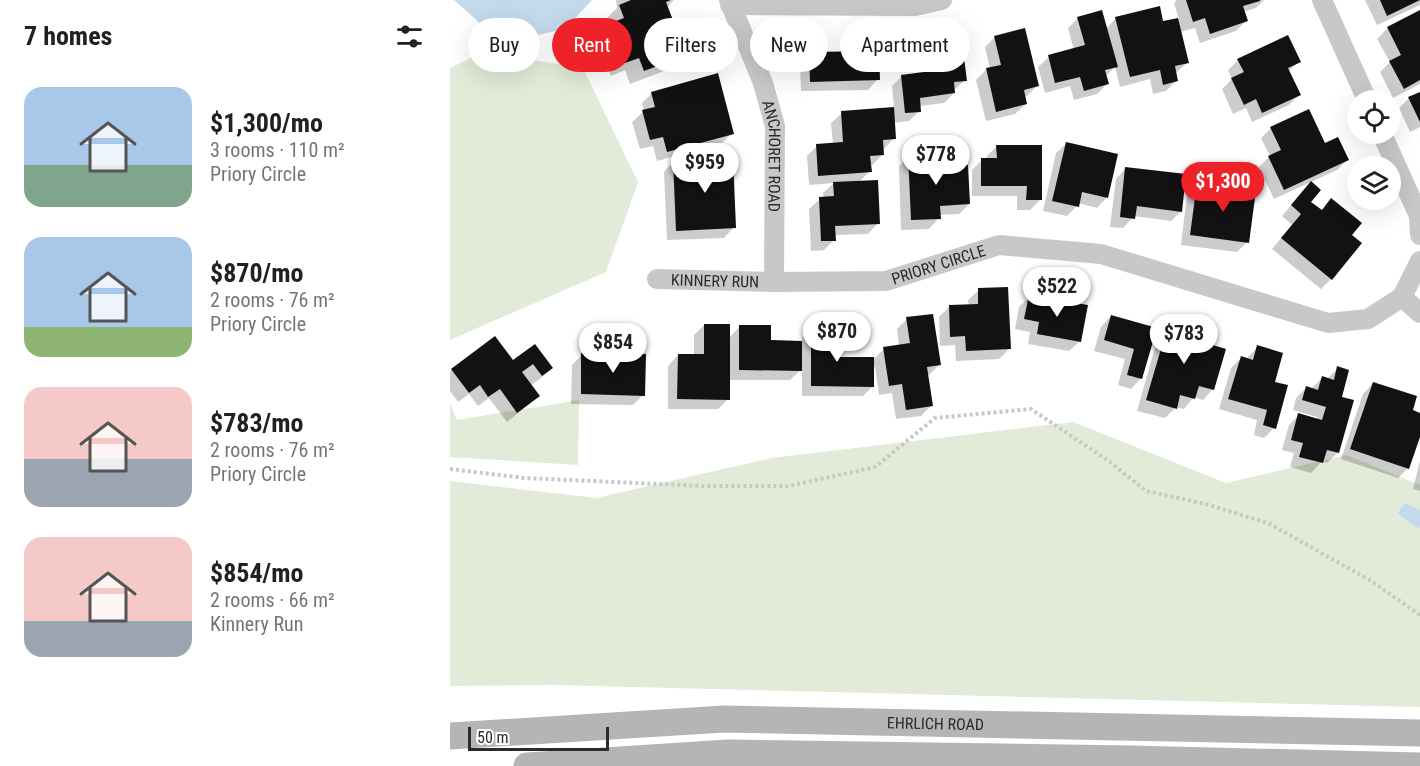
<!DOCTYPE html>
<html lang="en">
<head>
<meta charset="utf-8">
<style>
	body { margin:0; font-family:"Roboto Condensed",sans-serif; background:#f6f6f6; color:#202124; height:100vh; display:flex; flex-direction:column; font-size:22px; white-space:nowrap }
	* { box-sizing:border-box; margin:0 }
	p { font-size:20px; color:#757577 }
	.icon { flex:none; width:33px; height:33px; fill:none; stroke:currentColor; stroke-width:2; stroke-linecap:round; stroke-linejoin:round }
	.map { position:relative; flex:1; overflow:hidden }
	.side { display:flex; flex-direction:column; background:#fff; width:450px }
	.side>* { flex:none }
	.top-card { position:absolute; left:18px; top:18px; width:570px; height:54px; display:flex; gap:12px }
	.buttons { position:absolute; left:897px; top:90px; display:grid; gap:12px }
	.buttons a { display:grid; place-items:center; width:54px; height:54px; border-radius:50%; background:#fff; box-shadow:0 6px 24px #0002; font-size:30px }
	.scale { position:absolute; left:18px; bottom:15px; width:141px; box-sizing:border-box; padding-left:6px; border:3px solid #2b2b2b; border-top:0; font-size:16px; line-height:21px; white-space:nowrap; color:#2b2b2b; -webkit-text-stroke:4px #fff; paint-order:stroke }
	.price { position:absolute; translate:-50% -51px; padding:0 14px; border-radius:21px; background:#fff; color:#222; font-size:20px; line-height:39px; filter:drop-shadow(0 2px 3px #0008) }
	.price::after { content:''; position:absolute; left:50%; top:36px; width:18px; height:14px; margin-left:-9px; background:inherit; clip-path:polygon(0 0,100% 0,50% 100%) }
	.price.selected { background:#ee2228; color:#fff }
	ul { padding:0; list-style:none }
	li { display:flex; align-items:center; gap:18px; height:150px; padding:0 24px }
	li span { display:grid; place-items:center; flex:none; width:168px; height:120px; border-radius:18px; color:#555 }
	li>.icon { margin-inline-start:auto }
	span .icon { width:72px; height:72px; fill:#fffc; stroke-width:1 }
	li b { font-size:26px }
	h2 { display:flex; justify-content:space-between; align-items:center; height:72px; padding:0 24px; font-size:26px }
	.pill { padding:0 21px; border-radius:27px; background:#fff; box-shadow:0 6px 24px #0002; font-size:21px; line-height:54px }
	.pill.selected { background:#ee2228; color:#fff }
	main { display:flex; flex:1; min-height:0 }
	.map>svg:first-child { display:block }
	.green { fill:#e1ebd7 }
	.water { fill:#c2daec }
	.shadow { fill:#0003 }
	.building { fill:#121212 }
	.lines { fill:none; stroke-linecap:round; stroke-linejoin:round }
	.path { stroke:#c8c8c8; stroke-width:4; stroke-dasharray:3 3; stroke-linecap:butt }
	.street { stroke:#c8c8c8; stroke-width:20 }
	.secondary { stroke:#b5b5b5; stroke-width:27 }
	.labels { text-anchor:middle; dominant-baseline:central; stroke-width:6; stroke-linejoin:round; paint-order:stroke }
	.street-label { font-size:16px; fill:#2b2b2b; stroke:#fff }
</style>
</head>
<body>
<main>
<section class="side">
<h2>7 homes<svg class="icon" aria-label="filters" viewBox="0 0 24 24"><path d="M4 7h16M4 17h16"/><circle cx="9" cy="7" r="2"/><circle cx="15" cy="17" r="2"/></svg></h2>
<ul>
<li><span style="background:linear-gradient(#a9c7e8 65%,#7fa58c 0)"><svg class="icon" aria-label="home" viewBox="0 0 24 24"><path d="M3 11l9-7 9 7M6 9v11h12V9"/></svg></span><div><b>$1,300/mo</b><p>3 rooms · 110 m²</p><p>Priory Circle</p></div></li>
<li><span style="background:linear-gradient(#a9c7e8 75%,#8fb573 0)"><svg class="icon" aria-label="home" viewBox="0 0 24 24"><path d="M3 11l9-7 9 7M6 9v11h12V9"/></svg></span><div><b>$870/mo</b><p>2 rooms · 76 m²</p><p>Priory Circle</p></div></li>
<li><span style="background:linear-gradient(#f6c9c9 60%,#9aa5b1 0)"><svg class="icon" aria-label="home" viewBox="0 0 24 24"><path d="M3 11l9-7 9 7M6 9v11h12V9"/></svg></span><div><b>$783/mo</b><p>2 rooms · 76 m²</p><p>Priory Circle</p></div></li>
<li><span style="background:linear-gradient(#f6c9c9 70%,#9aa5b1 0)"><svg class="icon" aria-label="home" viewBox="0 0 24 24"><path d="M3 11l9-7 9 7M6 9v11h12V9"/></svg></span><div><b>$854/mo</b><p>2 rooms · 66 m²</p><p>Kinnery Run</p></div></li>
</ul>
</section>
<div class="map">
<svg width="970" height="766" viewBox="0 0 970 766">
	<rect width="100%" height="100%" fill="#fff"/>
	<!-- green -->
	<g class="green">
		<polygon points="33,52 133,68 188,182 156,272 0,340 0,68"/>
		<polygon points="129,400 128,465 0,457 0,403 7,420"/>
		<polygon points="623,422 776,483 896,455 970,485 970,707 102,685 0,686 0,481 146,498 322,458"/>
	</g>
	<!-- water -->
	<g class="water">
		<polygon points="4,0 142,0 115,29 84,36 33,26"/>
		<polygon points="955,503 970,510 970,528 964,526 948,513"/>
	</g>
	<!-- shadow -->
	<g class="shadow">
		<polygon points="166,0 224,0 216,8 225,30 248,49 235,63 180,84 175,70 161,76 151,49 137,55 133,43 146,30 158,26 156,19 167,8"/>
		<polygon points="727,0 814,0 806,8 793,12 796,21 786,31 750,43 745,28 730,32 738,62 727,72 725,73 726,81 716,91 703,94 700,79 670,87 665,67 655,77 657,84 647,94 624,100 620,86 595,93 588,67 599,57 624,50 618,28 628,18 656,29 666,18 712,23 729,19 724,3"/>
		<polygon points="915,0 970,0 970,5 927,25"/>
		<polygon points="970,11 970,84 943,98 930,72 940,62 927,39 938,28"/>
		<polygon points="545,37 587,86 577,96 574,97 576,104 565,114 536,121 526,80 536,70 540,69 535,47"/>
		<polygon points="488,45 515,80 504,90 504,93 494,103 469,106 469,111 459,121 443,123 444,138 434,149 432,149 432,155 422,165 420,165 420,171 409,182 428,223 418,234 384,235 384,240 374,250 361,251 359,209 370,199 374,198 373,193 384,183 359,185 357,156 367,146 383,145 381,123 392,113 444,109 442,86 452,76 479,73 477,55"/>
		<polygon points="360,53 428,79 418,90 351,91 350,64"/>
		<polygon points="788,60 849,61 838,72 849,95 839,105 802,122 796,108 783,114 772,89 782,79 778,70"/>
		<polygon points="202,93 282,133 272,143 207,161 203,146 190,149 182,122 194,111 192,103"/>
		<polygon points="970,93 970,127 960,132 949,108 959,98"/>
		<polygon points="821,128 874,145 897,160 887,170 824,199 809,167 820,156 811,138"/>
		<polygon points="617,143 657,197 647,208 628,203 627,206 617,216 593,211 606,153"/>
		<polygon points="547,146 590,200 580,210 567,210 567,196 522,196 522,170 532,160 537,160 537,156"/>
		<polygon points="459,156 487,168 519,204 509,214 489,215 489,218 479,229 451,230 449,166"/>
		<polygon points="224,161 284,227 274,238 217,240 214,172"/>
		<polygon points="764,164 787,183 780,189 797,242 787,252 731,245 737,195 747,184 755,185 757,171"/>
		<polygon points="676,168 731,211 721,221 684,216 673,228 660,227 666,179"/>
		<polygon points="851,194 871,211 882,200 900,235 881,279 871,289 822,249 842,225 832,216"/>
		<polygon points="529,290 559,349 549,359 506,361 505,345 490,346 489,317 499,307 519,306 518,300"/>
		<polygon points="579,297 630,341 619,351 578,344 580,332 565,329 569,307"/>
		<polygon points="661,316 705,329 691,378 681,389 668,385 675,359 644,351 651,327"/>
		<polygon points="457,319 489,365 479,375 477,375 481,406 471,416 446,419 442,393 429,395 425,367 423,367 423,386 413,396 352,396 352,369 340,380 278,380 278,399 268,409 218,409 218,366 228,355 244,356 244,335 254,325 279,338 290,326 319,342 352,342 352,338 362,328 385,358 424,359 434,349 449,346 447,329"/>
		<polygon points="720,320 744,341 763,389 753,400 744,397 734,409 726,407 715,418 687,411 710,330"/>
		<polygon points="85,346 101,368 91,378 80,386 88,396 77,406 57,422 39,398 28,406 19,394 8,402 0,391 0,372 2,370 63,362"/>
		<polygon points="808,347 823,383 824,428 814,438 804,435 807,420 769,409 781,368 791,358 797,360 798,357"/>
		<polygon points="132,355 193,395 183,405 121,404 122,365"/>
		<polygon points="888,368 890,398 902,401 887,453 877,463 872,461 861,473 840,467 844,453 832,450 839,425 849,415 866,420 867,417 843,410 846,398 856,388 862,388 872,378 878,378"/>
		<polygon points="923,383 961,411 970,414 970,433 958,468 948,478 891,459 913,394"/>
		<polygon points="970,461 970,491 963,489"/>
	</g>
	<!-- building -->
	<g class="building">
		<polygon points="181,0 221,0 216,2 226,28 240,23 250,50 194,71 189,58 175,63 165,37 150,42 145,29 174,18 169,5"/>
		<polygon points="736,0 810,0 810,1 793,6 798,21 760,34 755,18 743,22"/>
		<polygon points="930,0 970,0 937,16"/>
		<polygon points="710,6 713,21 728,18 739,63 725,66 728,81 713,85 710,70 680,77 665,17"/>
		<polygon points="652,10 668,67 655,70 659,84 634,91 630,77 605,83 598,55 635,45 627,17"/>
		<polygon points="970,10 970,80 954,89 939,61 951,55 937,27"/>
		<polygon points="575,28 589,86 574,90 577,104 546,112 536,68 551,65 544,36"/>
		<polygon points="838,35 851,62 838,68 851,95 812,113 806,99 794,105 781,78 794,72 787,59"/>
		<polygon points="512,41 517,81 504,82 505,93 470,98 471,112 455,113 451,75 489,70 487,44"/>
		<polygon points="429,51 430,80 360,82 359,52"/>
		<polygon points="268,73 284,134 217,152 213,137 200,140 192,110 205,107 201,92"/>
		<polygon points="970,92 970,122 958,97"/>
		<polygon points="444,107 446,139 433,140 434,155 420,156 422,172 368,176 366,144 393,142 391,111"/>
		<polygon points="859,109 875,143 888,137 899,160 834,190 818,156 831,150 820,127"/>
		<polygon points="616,142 668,154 658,198 632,192 629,207 602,201"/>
		<polygon points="546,145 592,145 592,200 576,200 577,186 531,186 531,158 547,158"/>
		<polygon points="488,153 489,166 518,165 520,204 490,206 491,219 461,220 458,154"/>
		<polygon points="283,157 286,228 226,231 223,160"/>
		<polygon points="763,163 791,167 788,183 761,179"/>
		<polygon points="675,167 736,174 732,212 687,206 685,219 670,217"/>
		<polygon points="428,180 430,224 385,226 386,241 371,241 369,197 384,196 383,182"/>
		<polygon points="861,181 871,190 861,202 872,210 881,198 912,223 902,235 912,243 882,280 831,238 851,214 841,205"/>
		<polygon points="747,183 806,190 799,243 740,235"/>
		<polygon points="558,287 561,349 516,351 515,336 500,337 499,305 528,304 528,288"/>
		<polygon points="579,295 638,305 631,342 587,334 589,322 574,319"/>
		<polygon points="483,314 491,365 477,367 483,406 456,410 452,384 439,386 433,347 460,343 456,317"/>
		<polygon points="661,315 707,328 692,379 677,375 684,349 654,340"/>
		<polygon points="720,318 750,326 746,340 776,349 764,390 749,386 745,399 730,395 727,409 696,400"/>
		<polygon points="254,324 280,324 280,400 227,399 228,354 254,354"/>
		<polygon points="289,325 321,325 321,340 352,341 352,371 289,370"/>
		<polygon points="361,327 387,327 387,357 424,357 424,387 361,386"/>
		<polygon points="45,336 63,360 85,344 103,368 92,376 83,364 72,372 90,396 67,413 50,389 38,397 30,385 19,393 1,369"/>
		<polygon points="807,345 833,353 825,382 838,385 826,429 813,425 817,410 778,399 791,356 803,360"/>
		<polygon points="131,353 196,354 195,396 131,394"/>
		<polygon points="887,366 899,370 892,397 904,400 889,453 877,450 873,463 849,457 853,443 841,440 848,413 872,420 876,407 852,400 856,386 868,390 872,376 884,380"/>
		<polygon points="923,382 967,396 963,410 970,413 970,437 959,469 900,449"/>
	</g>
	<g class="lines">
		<!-- path -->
		<polyline class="path" points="0,469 74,478 253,486 339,486 425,467 485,418 581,409 660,462 696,491 756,504 820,524 921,581 970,615"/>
		<!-- street -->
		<g class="street">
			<path id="s1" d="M 279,0 L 313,83 L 325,126 L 324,282"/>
			<polyline points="872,0 917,100"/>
			<polyline points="280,5 465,6 492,0"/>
			<polyline points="932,134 969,216 970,235"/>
			<path id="s2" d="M 207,279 L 324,282 L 436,281 L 549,245 L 651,254 L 878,323 L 918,319 L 952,297 L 970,261"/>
			<polyline points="952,297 970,313"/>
		</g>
		<!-- secondary -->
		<g class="secondary">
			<path id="s3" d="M 0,736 L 274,719 L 970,733"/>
			<polyline points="77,766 278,753 682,759 970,766"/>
		</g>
	</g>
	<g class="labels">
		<!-- street labels -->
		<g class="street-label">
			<text stroke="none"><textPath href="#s1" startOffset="164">ANCHORET ROAD</textPath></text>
			<text stroke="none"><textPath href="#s2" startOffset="284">PRIORY CIRCLE</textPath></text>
			<text stroke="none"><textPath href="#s2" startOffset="58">KINNERY RUN</textPath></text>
			<text stroke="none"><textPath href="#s3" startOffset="486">EHRLICH ROAD</textPath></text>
		</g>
	</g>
</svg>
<div class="buttons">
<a><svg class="icon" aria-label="locate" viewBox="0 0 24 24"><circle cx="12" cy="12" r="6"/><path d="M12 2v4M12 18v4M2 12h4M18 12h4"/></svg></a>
<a><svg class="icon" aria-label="layers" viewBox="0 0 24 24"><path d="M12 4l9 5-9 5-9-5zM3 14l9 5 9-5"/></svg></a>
</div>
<div class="scale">50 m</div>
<b class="price" style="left:486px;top:186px">$778</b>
<b class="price" style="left:255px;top:194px">$959</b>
<b class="price selected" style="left:773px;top:213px">$1,300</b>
<b class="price" style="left:607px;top:318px">$522</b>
<b class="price" style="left:387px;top:363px">$870</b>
<b class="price" style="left:734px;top:365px">$783</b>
<b class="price" style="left:163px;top:374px">$854</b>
<div class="top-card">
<a class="pill">Buy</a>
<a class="pill selected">Rent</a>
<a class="pill">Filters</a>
<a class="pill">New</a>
<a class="pill">Apartment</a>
</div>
</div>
</main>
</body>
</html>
